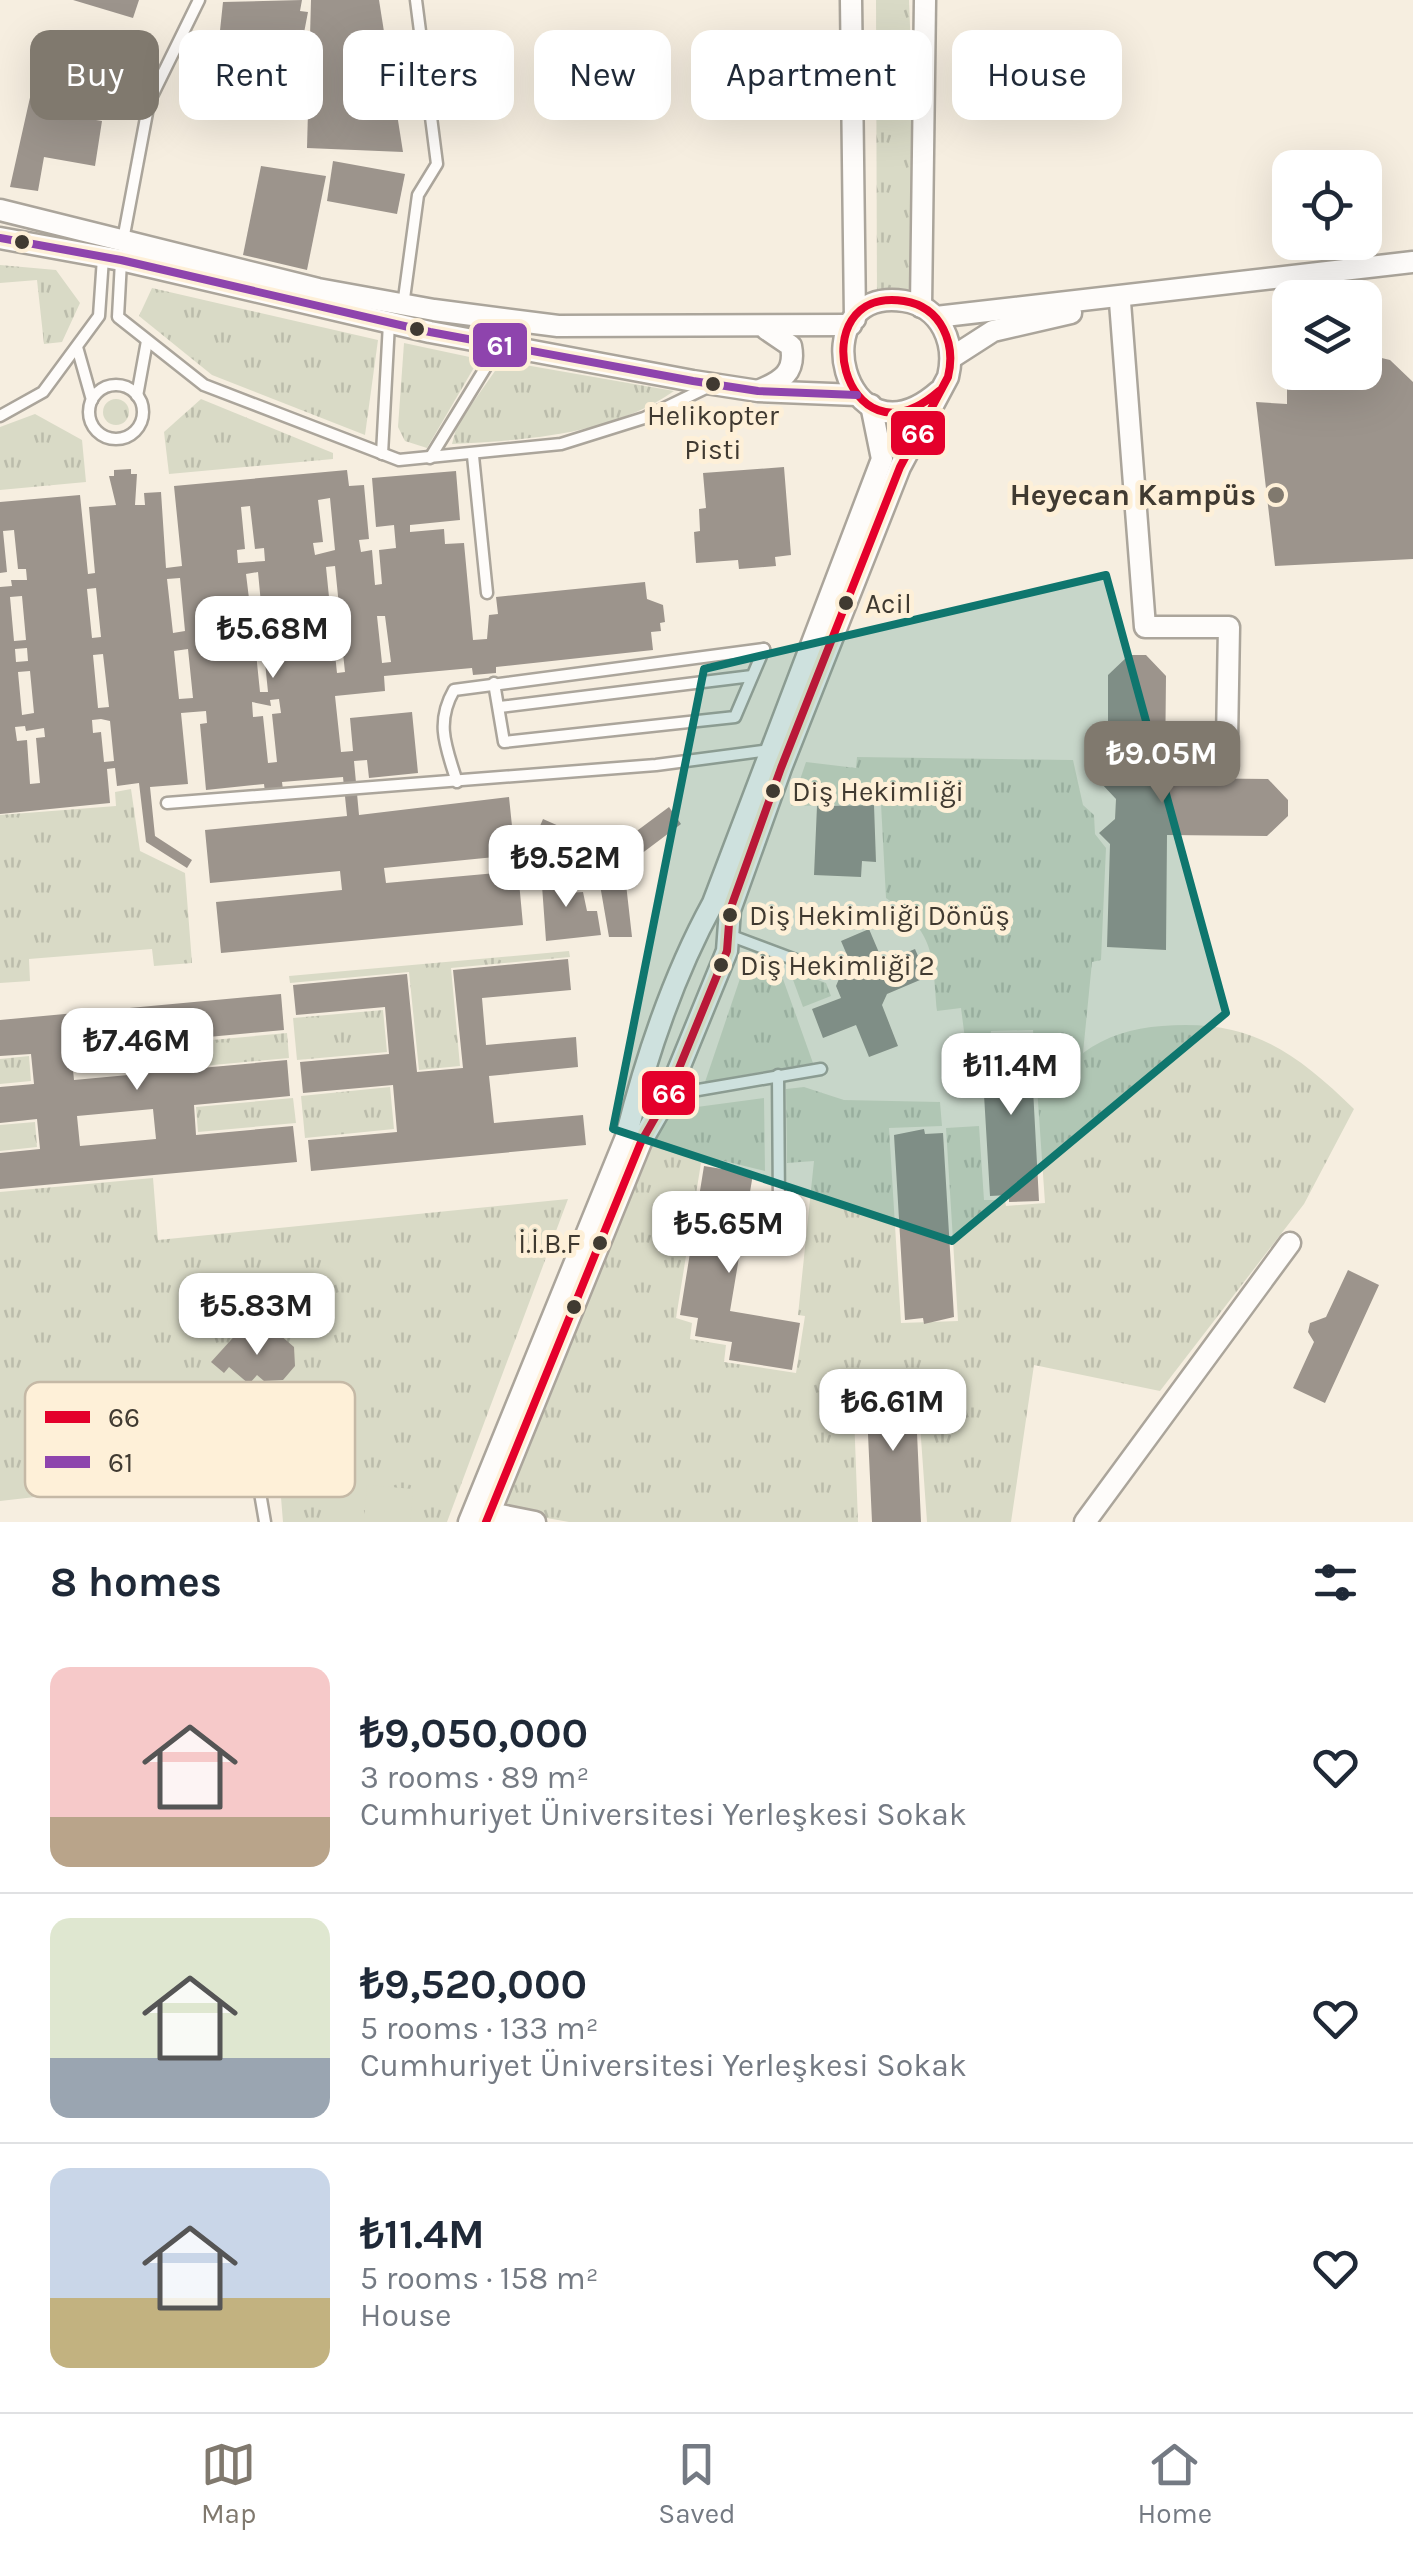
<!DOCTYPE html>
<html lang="en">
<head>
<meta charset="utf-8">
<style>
	body { margin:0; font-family:Karla,sans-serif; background:#f2f2f3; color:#1f2937; height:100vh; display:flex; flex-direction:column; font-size:38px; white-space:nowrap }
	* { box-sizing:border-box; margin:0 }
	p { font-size:32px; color:#747a83 }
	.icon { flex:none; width:55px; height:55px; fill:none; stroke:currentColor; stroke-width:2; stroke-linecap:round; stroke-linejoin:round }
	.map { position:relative; height:1522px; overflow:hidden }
	.details { display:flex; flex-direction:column; background:#fff; flex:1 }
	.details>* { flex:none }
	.guide { position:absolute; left:30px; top:30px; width:1355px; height:90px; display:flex; gap:20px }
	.tools { position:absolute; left:1272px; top:150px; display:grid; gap:20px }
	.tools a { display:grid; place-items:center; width:110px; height:110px; border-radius:20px; background:#fff; box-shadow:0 10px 40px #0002; font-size:50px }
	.price { position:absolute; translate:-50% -85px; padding:0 22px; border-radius:20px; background:#fff; color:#222; font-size:32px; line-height:65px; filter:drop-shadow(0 2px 5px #0008) }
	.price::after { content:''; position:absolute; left:50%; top:60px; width:30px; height:22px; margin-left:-15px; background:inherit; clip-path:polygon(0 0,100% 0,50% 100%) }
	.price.selected { background:#80796e; color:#fff }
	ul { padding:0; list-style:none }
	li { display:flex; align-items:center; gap:30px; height:250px; padding:0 50px }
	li+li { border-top:2px solid #e0e1e3 }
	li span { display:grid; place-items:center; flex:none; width:280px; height:200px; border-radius:20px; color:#555 }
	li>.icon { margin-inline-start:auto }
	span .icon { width:120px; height:120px; fill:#fffc; stroke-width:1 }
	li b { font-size:42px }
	h2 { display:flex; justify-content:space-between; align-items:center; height:120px; padding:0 50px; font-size:42px }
	.tag { padding:0 35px; border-radius:20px; background:#fff; box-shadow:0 10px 40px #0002; font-size:35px; line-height:90px }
	.tag.selected { background:#80796e; color:#fff }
	.dock { display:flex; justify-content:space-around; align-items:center; height:140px; border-top:2px solid #e0e1e3; background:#fff; font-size:28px; color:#747a83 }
	.dock a { display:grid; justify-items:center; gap:5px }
	.dock .selected { color:#80796e }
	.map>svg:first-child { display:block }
	.grass { fill:url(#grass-tufts) }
	.garden { fill:#d9dac6 }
	.building { fill:#9c948c; fill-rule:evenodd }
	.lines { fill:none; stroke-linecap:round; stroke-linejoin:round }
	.lane-casing { stroke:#aba59b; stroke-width:15 }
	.street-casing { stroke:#aba59b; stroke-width:25 }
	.lane { stroke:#fefcfa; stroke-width:10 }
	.street { stroke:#fefcfa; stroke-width:20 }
	.bus-1-casing { stroke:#fef0d8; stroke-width:15 }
	.bus-2-casing { stroke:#fef0d8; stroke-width:15 }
	.bus-1 { stroke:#e4002b; stroke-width:8 }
	.bus-2 { stroke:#8e44ad; stroke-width:8 }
	.marked { fill:#0f766e; fill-opacity:0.2; stroke:#0f766e; stroke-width:8; stroke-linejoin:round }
	.bus-dot { fill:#403a31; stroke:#fef0d8; stroke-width:4 }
	.poi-dot { fill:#80796e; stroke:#fef0d8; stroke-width:4 }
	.labels { text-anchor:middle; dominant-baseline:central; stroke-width:10; stroke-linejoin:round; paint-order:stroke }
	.bus-label { font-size:28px; fill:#403a31; stroke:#fef0d8; text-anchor:start }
	.poi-label { font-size:30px; font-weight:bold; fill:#403a31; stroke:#fef0d8; text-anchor:end }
	.key { fill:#fef0d8; stroke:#c5b9a6; stroke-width:2.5 }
	.key-label { font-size:28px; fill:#403a31 }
	.line-badge { stroke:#fef0d8; stroke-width:4 }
	.badge-label { font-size:28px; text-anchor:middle; font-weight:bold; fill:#fff }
</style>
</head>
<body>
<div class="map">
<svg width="1413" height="1522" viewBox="0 0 1413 1522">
	<defs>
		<pattern id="grass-tufts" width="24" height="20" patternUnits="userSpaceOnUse" patternTransform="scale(2.5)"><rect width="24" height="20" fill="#d9dac6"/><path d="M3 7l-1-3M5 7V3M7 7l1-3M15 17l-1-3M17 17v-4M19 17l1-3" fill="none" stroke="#bbbcab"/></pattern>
	</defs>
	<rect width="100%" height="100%" fill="#f6eee0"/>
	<!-- grass -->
	<g class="grass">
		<polygon points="876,0 909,0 914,130 911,300 877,300"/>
		<polygon points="0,265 56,270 80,303 62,342 44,344 37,280 0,283"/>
		<polygon points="152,288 378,340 365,435 212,375 139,316"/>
		<polygon points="404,343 479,359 427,448 405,441 398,427"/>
		<path d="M 502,361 L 674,391 C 611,435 526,440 452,444 L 457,425 Z"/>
		<polygon points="201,399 333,453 333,459 169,474 164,432"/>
		<circle cx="116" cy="412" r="13"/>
		<polygon points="35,414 82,440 86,482 0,490 0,427"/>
		<path d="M 857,757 L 1073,760 L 1083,805 L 1094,815 L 1095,834 L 1106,848 L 1101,960 L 1092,962 L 1083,1053 C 1106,1036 1132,1028 1162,1026 C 1249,1019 1293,1050 1354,1109 L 1304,1204 L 1160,1391 L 1034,1365 L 1011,1522 L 927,1522 L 917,1383 L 853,1387 L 858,1522 L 569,1522 L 502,1510 L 667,1111 L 764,1098 L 765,1171 L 720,1160 L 719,1165 L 701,1163 L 676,1318 L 692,1323 L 690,1339 L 726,1345 L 724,1362 L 796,1373 L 805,1316 L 798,1315 L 814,1161 L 787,1163 L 786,1089 L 804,1087 L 844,1100 L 940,1102 L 942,1126 L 889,1128 L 901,1323 L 958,1321 L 946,1128 L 979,1126 L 984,1200 L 1005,1200 L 1006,1206 L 1045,1203 L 1033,1030 L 991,1031 L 990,1037 L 965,1039 L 961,1008 L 937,1011 C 932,953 936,934 886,898 L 881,804 L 791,806 L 806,762 L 856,768 Z"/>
		<polygon points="131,789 140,851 185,873 192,963 154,966 152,949 29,959 30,981 0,983 0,815 116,806 115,792"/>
		<polygon points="569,951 570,957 451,968 460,1066 419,1070 409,972 290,983 289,976"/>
		<polygon points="748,955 778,965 813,1063 705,1082"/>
		<polygon points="789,969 826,983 831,996 803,1007"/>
		<polygon points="383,1010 387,1052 297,1060 293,1018"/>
		<polygon points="287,1033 289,1058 192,1067 190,1042"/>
		<polygon points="29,1056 31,1081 0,1084 0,1059"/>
		<polygon points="390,1087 394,1129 305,1138 301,1096"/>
		<polygon points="293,1098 296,1123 198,1132 196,1107"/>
		<polygon points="35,1122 37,1147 0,1151 0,1125"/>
		<polygon points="153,1178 158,1240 568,1199 447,1522 283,1522 275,1424 259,1423 257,1403 179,1410 168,1399 26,1408 34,1469 96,1465 97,1490 0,1501 0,1192"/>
	</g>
	<!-- garden -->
	<polygon class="garden" points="367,1485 413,1489 410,1522 364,1522"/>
	<!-- building -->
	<g class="building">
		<polygon points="73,0 139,0 133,18"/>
		<polygon points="302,0 300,11 308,12 298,64 281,61 276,69 234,64 233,55 219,40 223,2"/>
		<polygon points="311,0 379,0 403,152 307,148"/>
		<polygon points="31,93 70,100 67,113 74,114 76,102 92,105 90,119 102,121 95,166 44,157 38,191 10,187"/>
		<polygon points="333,161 405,174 397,214 327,201"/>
		<polygon points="261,166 326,176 307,270 243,255"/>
		<polygon points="1365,354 1390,360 1413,382 1413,559 1275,566 1256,402 1287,404 1287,388 1304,385 1313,372 1365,372"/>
		<polygon points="784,467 791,555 775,557 776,566 739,569 738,560 696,563 694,532 700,531 699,509 706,508 703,473"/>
		<path d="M 131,469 L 131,474 L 137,474 L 135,505 L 145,505 L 144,493 L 161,492 L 166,568 L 182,566 L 174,486 L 347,470 L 349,486 L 364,485 L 369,539 L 359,540 L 361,552 L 372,550 L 375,585 L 382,584 L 379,550 L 396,548 L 394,525 L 376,527 L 372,478 L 456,471 L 460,520 L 410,525 L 410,532 L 444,529 L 445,544 L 464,543 L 473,640 L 487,639 L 489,615 L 498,614 L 496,597 L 645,582 L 647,599 L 663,605 L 665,622 L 660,623 L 661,631 L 651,632 L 653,650 L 496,667 L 496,673 L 473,675 L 472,668 L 384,676 L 385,691 L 335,696 L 341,752 L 353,751 L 350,718 L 412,712 L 418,773 L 369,778 L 367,760 L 354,761 L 359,815 L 509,797 L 515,855 L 384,868 L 386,883 L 518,871 L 523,925 L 221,953 L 216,902 L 342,890 L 340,871 L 210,883 L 205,830 L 347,816 L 343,777 L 282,782 L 283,790 L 265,792 L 264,784 L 206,790 L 200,724 L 207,723 L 206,711 L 181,713 L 188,784 L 150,787 L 155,836 L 192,860 L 187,868 L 146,842 L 139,783 L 117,786 L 115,768 L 107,769 L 110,803 L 0,814 L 0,587 L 12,586 L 11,580 L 27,580 L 26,569 L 18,569 L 14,530 L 3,531 L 7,572 L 0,573 L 0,502 L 80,495 L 88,574 L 95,573 L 89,507 L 116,505 L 109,476 L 114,476 L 114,470 ZM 330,498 L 335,550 L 315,555 L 313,543 L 323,542 L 318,500 ZM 250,506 L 255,549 L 264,548 L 265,561 L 238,563 L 237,550 L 245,549 L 241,507 ZM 335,566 L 339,606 L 330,607 L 326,567 ZM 258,572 L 262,614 L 251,615 L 246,574 ZM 180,578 L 185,631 L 173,633 L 167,579 ZM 96,588 L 101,637 L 92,638 L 87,589 ZM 22,596 L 26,640 L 14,641 L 10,597 ZM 377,616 L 385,616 L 391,662 L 382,663 ZM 262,626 L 264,638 L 253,639 L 252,627 ZM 342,644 L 345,672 L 337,673 L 334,645 ZM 27,648 L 28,661 L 16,662 L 15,649 ZM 188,649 L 193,698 L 179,699 L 174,651 ZM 264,652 L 268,692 L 260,692 L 256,653 ZM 103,654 L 109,707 L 98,708 L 93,655 ZM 30,671 L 34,713 L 22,715 L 18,672 ZM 279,699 L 281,713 L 272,714 L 277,762 L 268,763 L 263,716 L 253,717 L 252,702 L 271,706 L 270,700 ZM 101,719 L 110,721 L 114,761 L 104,762 L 101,732 L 93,733 L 92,720 ZM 25,726 L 26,731 L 44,728 L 45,737 L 36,738 L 40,783 L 30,784 L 27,740 L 17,741 L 15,727 Z"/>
		<polygon points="1129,655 1146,655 1166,676 1165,770 1173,778 1268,779 1288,800 1288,816 1267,836 1167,835 1166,950 1107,947 1110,844 1099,833 1115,819 1116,799 1100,782 1108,775 1108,675"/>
		<polygon points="874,805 876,862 862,861 861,877 814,875 817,806"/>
		<polygon points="669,807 681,824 637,857 641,859 633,884 626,884 632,937 609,937 600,885 584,868 586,862 534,840 543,819 595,842 597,837 622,835 626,839"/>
		<polygon points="563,868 567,893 583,892 587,911 597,911 601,935 546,941 541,872"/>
		<polygon points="869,929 883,962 915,949 927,977 887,994 882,1005 898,1046 869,1057 856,1025 823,1038 812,1009 841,998 836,986 841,974 853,969 841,941"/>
		<polygon points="568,959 571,990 482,998 486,1045 576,1037 578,1067 489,1076 494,1123 583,1115 586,1145 311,1171 308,1140 397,1132 393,1085 303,1093 300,1062 389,1054 385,1007 296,1015 293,985 407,974 417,1072 463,1068 453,970"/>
		<path d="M 281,994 L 284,1030 L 187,1039 L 190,1069 L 287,1060 L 290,1096 L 194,1105 L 196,1135 L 293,1126 L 297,1162 L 0,1189 L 0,1153 L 40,1149 L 37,1119 L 0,1123 L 0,1087 L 34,1084 L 31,1054 L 0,1056 L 0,1020 ZM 147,1043 L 150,1073 L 74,1080 L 71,1050 ZM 153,1109 L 156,1139 L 80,1146 L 77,1116 Z"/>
		<polygon points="1030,1033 1039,1201 1009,1202 1009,1195 990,1196 981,1044 1000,1043 1000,1035"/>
		<polygon points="924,1129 925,1134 943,1133 954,1317 924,1324 923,1318 905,1320 894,1135"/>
		<polygon points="722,1164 753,1174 730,1311 800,1323 792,1370 729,1360 732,1342 695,1336 698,1318 680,1315 704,1166 722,1169"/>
		<polygon points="1348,1270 1379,1285 1325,1403 1293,1388 1314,1342 1308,1332 1310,1323 1326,1317"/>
		<polygon points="240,1330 255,1343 261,1336 280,1335 294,1347 295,1366 283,1380 264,1381 257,1375 249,1384 229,1367 224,1373 211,1362"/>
		<polygon points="897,1383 897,1388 915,1388 921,1522 872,1522 866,1390"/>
	</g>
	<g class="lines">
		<!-- lane casing -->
		<g class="lane-casing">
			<g id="lane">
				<polyline points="123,240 149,102 199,0"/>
				<polyline points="121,261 118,317 204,385 399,460 561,444 644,418 710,386"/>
				<polyline points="403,306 418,195 437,164 416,0"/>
				<polyline points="77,347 92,400"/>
				<circle cx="116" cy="412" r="27"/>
				<polyline points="137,396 147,341"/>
				<polyline points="0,416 43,392 99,316 103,258"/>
				<polyline points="382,454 389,323"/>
				<polyline points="473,456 487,593"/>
				<polyline points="430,458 500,344"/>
				<polyline points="494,683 504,742 735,717 764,649"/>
				<polyline points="500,707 752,676"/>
				<path d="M 457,782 C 446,747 435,723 454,690 L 764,649"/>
				<polyline points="167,803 656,765 770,750"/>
				<polyline points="729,935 817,968"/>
				<polyline points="778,1075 779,1207"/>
				<polyline points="669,1095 821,1069"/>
				<polyline points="251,1446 195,1450 191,1420 247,1417 265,1522"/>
			</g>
		</g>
		<!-- street casing -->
		<g class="street-casing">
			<g id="street">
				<polyline points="851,0 855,319"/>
				<polyline points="0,210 318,289 434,310 558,326 851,325"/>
				<polyline points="0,238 121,260 430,332 693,381 758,391 857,395"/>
				<polyline points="1120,302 1145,627 1229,627 1227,741"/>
				<polyline points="921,307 925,0"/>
				<polyline points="936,317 1413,262"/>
				<polyline points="951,358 993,331 1071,313"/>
				<path d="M 760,390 C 782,381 796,372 791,346 L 766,329"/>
				<polyline points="490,1513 535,1522"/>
				<path d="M 469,1522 L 626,1137 C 646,1057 673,976 713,903 L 882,459 L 871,405"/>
				<path d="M 486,1522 L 641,1142 L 668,1095 L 727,951 L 730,910 L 781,768 L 900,467 L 948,377 C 956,344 942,307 904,301 C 799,285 843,475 939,391"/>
				<polyline points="1085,1522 1290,1243"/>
			</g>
		</g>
		<!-- lane -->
		<use href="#lane" class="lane"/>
		<!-- street -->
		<use href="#street" class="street"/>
		<!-- bus-1 casing -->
		<g class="bus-1-casing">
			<path id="bus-1" d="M 486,1522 L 641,1142 L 668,1095 L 727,951 L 730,910 L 781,768 L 900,467 L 948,377 C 956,344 942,307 904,301 C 799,285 843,475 939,391"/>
		</g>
		<!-- bus-2 casing -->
		<g class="bus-2-casing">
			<polyline id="bus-2" points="0,238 121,260 430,332 693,381 758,391 857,395"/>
		</g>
		<!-- bus-1 -->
		<use href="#bus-1" class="bus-1"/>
		<!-- bus-2 -->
		<use href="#bus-2" class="bus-2"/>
	</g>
	<!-- marked area -->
	<path class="marked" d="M 1106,575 L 1226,1013 L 952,1241 L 613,1129 L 704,669 Z"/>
	<!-- markers -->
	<g class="bus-dot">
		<circle cx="22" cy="242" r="9"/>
		<circle cx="417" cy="329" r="9"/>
		<circle cx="713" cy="384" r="9"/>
		<circle cx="846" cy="603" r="9"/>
		<circle cx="773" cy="791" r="9"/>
		<circle cx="730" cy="915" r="9"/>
		<circle cx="721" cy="965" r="9"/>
		<circle cx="600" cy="1243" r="9"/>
		<circle cx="574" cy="1307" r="9"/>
	</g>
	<circle class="poi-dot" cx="1276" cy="495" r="10"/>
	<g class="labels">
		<!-- bus labels -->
		<g class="bus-label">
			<text x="713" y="415" text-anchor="middle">Helikopter<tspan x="713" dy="34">Pisti</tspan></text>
			<text x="865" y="603">Acil</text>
			<text x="792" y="791">Diş Hekimliği</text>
			<text x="749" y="915">Diş Hekimliği Dönüş</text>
			<text x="740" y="965">Diş Hekimliği 2</text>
			<text x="581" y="1243" text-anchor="end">İ.İ.B.F</text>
		</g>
		<!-- poi labels -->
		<g class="poi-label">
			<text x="1256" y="495">Heyecan Kampüs</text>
		</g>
	</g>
	<!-- legend -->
	<rect x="25" y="1382" width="330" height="115" rx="15" class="key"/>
	<rect x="45" y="1411" width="45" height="12" fill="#e4002b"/>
	<rect x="45" y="1456" width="45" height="12" fill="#8e44ad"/>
	<g class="key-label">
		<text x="108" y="1427">66</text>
		<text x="108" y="1472">61</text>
	</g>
	<g class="line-badge">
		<rect x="471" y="321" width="58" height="48" rx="10" fill="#8e44ad"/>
		<rect x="889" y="409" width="58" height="48" rx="10" fill="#e4002b"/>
		<rect x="640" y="1069" width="57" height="48" rx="10" fill="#e4002b"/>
	</g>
	<g class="badge-label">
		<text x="500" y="355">61</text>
		<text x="918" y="443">66</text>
		<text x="669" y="1103">66</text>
	</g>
</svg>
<div class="tools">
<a><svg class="icon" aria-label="locate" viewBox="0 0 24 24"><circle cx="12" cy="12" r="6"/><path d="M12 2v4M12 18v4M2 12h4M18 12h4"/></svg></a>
<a><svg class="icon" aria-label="layers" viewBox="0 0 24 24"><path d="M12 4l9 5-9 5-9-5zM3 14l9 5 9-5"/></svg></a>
</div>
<b class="price" style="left:273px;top:681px">₺5.68M</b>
<b class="price selected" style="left:1162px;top:806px">₺9.05M</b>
<b class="price" style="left:566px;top:910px">₺9.52M</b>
<b class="price" style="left:137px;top:1093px">₺7.46M</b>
<b class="price" style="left:1011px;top:1118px">₺11.4M</b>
<b class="price" style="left:729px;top:1276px">₺5.65M</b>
<b class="price" style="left:257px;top:1358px">₺5.83M</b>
<b class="price" style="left:893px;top:1454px">₺6.61M</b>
<div class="guide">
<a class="tag selected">Buy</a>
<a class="tag">Rent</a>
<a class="tag">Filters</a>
<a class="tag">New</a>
<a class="tag">Apartment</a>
<a class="tag">House</a>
</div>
</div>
<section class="details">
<h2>8 homes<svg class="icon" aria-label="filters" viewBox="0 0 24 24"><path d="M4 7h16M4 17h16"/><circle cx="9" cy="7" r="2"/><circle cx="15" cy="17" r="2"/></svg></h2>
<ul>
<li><span style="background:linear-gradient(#f6c9c9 75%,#b9a48a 0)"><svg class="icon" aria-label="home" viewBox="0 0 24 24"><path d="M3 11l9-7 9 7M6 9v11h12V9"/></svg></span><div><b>₺9,050,000</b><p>3 rooms · 89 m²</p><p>Cumhuriyet Üniversitesi Yerleşkesi Sokak</p></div><svg class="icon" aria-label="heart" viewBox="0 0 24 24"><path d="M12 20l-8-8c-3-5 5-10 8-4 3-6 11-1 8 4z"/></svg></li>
<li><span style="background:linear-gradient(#dfe7d0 70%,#9aa5b1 0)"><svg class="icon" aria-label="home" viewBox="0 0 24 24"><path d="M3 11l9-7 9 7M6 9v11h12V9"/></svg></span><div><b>₺9,520,000</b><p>5 rooms · 133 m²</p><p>Cumhuriyet Üniversitesi Yerleşkesi Sokak</p></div><svg class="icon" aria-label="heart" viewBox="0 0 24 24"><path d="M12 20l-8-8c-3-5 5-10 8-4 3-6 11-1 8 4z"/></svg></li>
<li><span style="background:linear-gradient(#c9d6e8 65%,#c2b280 0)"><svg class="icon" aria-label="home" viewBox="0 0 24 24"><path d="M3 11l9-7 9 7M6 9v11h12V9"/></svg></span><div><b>₺11.4M</b><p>5 rooms · 158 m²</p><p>House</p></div><svg class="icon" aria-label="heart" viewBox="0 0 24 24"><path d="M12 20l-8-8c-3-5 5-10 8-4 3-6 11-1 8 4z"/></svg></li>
</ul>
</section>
<nav class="dock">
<a class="selected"><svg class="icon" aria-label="map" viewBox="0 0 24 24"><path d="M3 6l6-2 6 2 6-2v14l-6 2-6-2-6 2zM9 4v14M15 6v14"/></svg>Map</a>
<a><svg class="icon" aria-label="saved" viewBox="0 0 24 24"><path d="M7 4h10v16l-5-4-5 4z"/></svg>Saved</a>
<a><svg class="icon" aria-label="home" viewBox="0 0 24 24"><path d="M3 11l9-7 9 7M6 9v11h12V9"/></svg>Home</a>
</nav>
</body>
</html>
